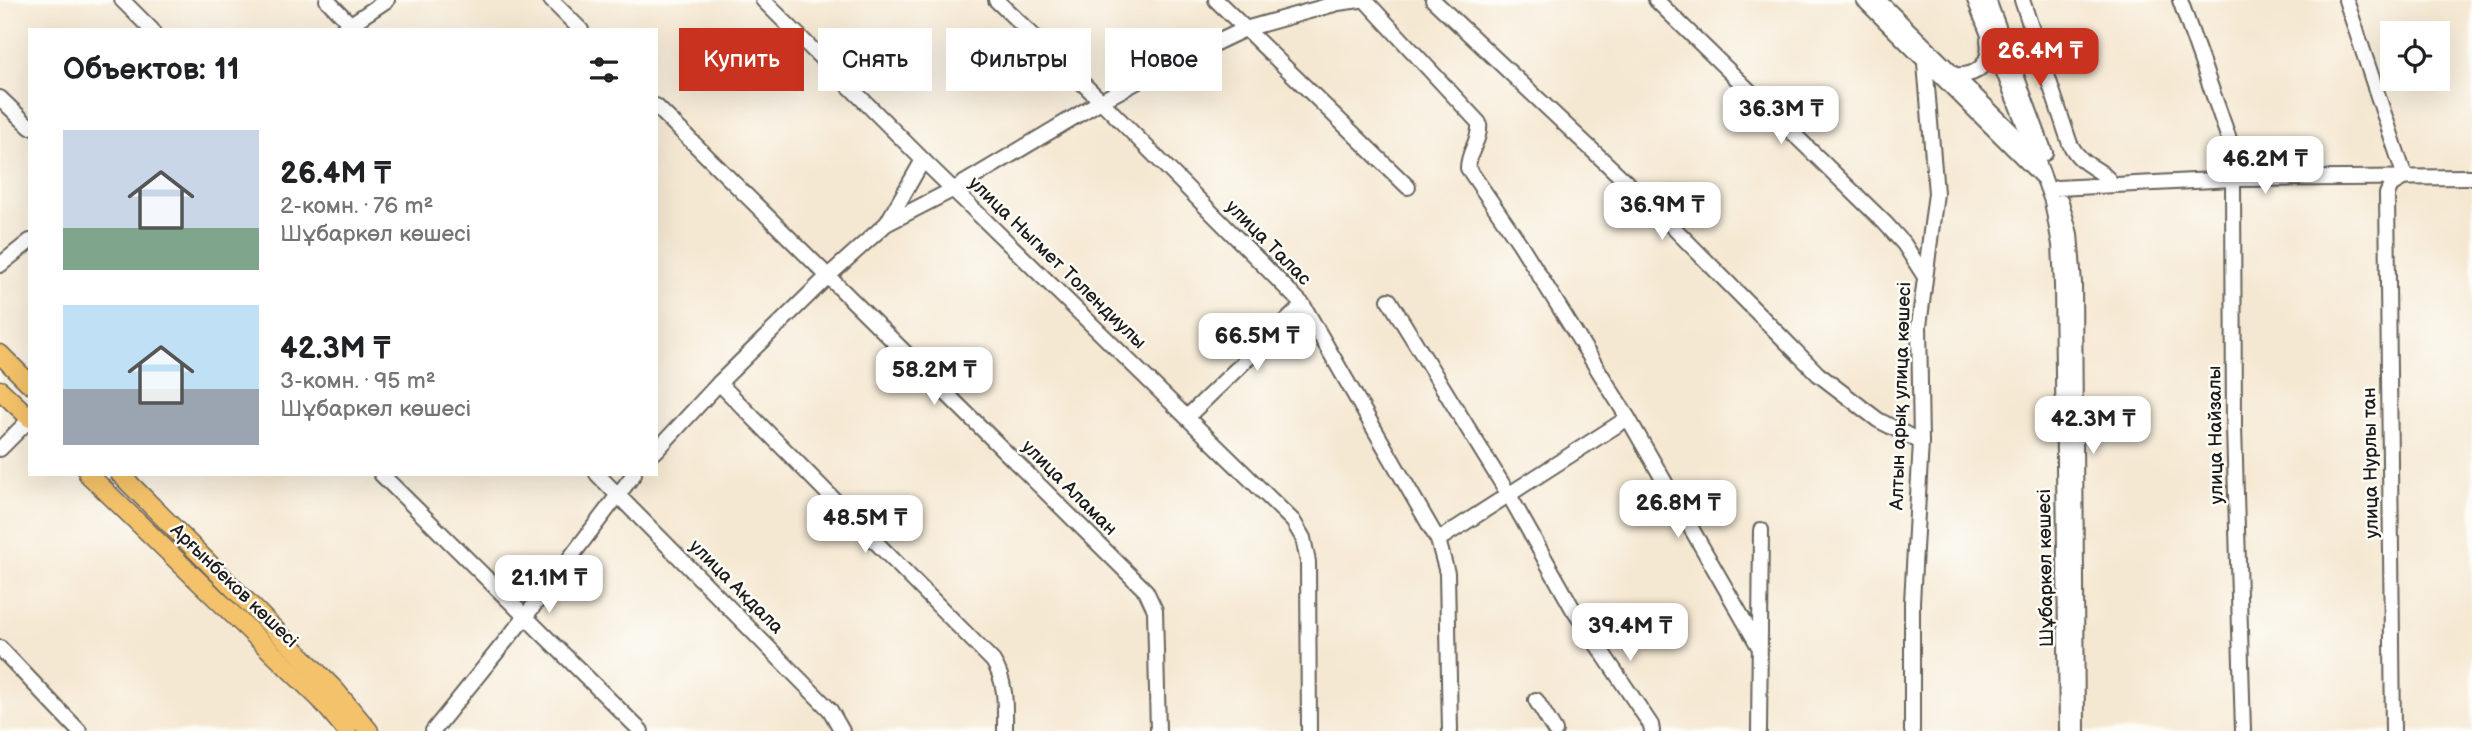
<!DOCTYPE html>
<html lang="ru">
<head>
<meta charset="utf-8">
<style>
	body { margin:0; font-family:"Balsamiq Sans",sans-serif; background:#f2f2f2; color:#202124; height:100vh; display:flex; flex-direction:column; font-size:26px; white-space:nowrap }
	* { box-sizing:border-box; margin:0 }
	p { font-size:23px; color:#757577 }
	.icon { flex:none; width:38px; height:38px; fill:none; stroke:currentColor; stroke-width:2; stroke-linecap:round; stroke-linejoin:round }
	.map { position:relative; flex:1; overflow:hidden }
	.panel { position:absolute; left:28px; top:28px; width:630px; height:448px; display:flex; flex-direction:column; background:#fff; border-radius:0px; box-shadow:0 7px 28px #0002 }
	.panel>* { flex:none }
	.hud { position:absolute; left:679px; top:28px; width:665px; height:63px; display:flex; gap:14px }
	.buttons { position:absolute; left:2380px; top:21px; display:grid; gap:14px }
	.buttons a { display:grid; place-items:center; width:70px; height:70px; border-radius:0px; background:#fff; box-shadow:0 7px 28px #0002; font-size:35px }
	.price { position:absolute; translate:-50% -60px; padding:0 16px; border-radius:14px; background:#fff; color:#222; font-size:23px; line-height:46px; filter:drop-shadow(0 2px 4px #0008) }
	.price::after { content:''; position:absolute; left:50%; top:42px; width:21px; height:16px; margin-left:-10px; background:inherit; clip-path:polygon(0 0,100% 0,50% 100%) }
	.price.active { background:#c8321e; color:#fff }
	ul { padding:0; list-style:none }
	li { display:flex; align-items:center; gap:21px; height:175px; padding:0 35px }
	li span { display:grid; place-items:center; flex:none; width:196px; height:140px; border-radius:0px; color:#555 }
	li>.icon { margin-inline-start:auto }
	span .icon { width:84px; height:84px; fill:#fffc; stroke-width:1 }
	li b { font-size:30px }
	h2 { display:flex; justify-content:space-between; align-items:center; height:84px; padding:0 35px; font-size:30px }
	.chip { padding:0 24px; border-radius:0px; background:#fff; box-shadow:0 7px 28px #0002; font-size:24px; line-height:63px }
	.chip.active { background:#c8321e; color:#fff }
	.map>svg:first-child { display:block }
	.lines { fill:none; stroke-linecap:round; stroke-linejoin:round }
	.minor-casing { stroke:#68635c; stroke-width:18 }
	.major-casing { stroke:#68635c; stroke-width:21 }
	.minor { stroke:#fff; stroke-width:14 }
	.major { stroke:#f4c26a; stroke-width:18 }
	.labels { text-anchor:middle; dominant-baseline:central; stroke-width:5; stroke-linejoin:round; paint-order:stroke }
	.street-label { font-size:19px; fill:#1c1c1c; stroke:#fdfcf7 }
</style>
</head>
<body>
<div class="map">
<svg width="2472" height="731" viewBox="0 0 2472 731">
	<rect width="100%" height="100%" fill="#fdfcf7"/>
	<filter id="ink" filterUnits="userSpaceOnUse"><feTurbulence type="fractalNoise" baseFrequency=".0143" numOctaves="2"/><feDisplacementMap in="SourceGraphic" scale="14" xChannelSelector="R" yChannelSelector="G"/><feConvolveMatrix kernelMatrix="1 2 1 2 8 2 1 2 1" color-interpolation-filters="sRGB"/></filter>
	<filter id="wash" filterUnits="userSpaceOnUse"><feTurbulence type="fractalNoise" baseFrequency=".00686" numOctaves="4" result="noise"/><feDisplacementMap in="SourceGraphic" scale="28" xChannelSelector="R" yChannelSelector="G"/><feGaussianBlur stdDeviation="1.57" result="paint"/><feColorMatrix in="noise" values="0 0 0 0 0 0 0 0 0 0 0 0 0 0 0 0 0 1.4 0 .05"/><feComposite in="paint" operator="in"/></filter>
	<g filter="url(#wash)">
		<rect width="100%" height="100%" fill="#f5e8d2"/>
	</g>
	<g filter="url(#ink)">
		<g class="lines">
			<!-- minor casing -->
			<g class="minor-casing">
				<g id="minor">
					<polyline points="122,0 152,30"/>
					<polyline points="327,0 355,29"/>
					<polyline points="551,0 581,30"/>
					<polyline points="763,0 923,160 1293,521 1303,538 1308,562 1309,731"/>
					<polyline points="996,0 1101,101 1303,305 1438,540 1447,573 1450,731"/>
					<polyline points="1216,0 1408,187"/>
					<path d="M 1365,0 L 1479,123 C 1481,140 1468,151 1468,168 L 1520,244 L 1628,418 L 1438,540"/>
					<polyline points="1433,0 1659,213 1818,374 1878,420 1921,442"/>
					<polyline points="1656,0 1885,223 1904,244 1925,277"/>
					<polyline points="1864,0 2042,177"/>
					<polyline points="1878,0 2011,131 2024,150"/>
					<polyline points="1975,0 2022,118 2052,201 2060,245 2062,284 2067,731"/>
					<polyline points="1988,0 2045,153"/>
					<path d="M 2022,0 L 2070,144 C 2083,169 2099,165 2113,185"/>
					<polyline points="2180,0 2229,139 2233,179 2234,427 2243,731"/>
					<polyline points="2346,0 2405,177 2391,185 2387,194 2393,731"/>
					<polyline points="342,30 387,0"/>
					<path d="M 1955,75 C 1978,77 1992,62 1988,40"/>
					<polyline points="0,98 30,127"/>
					<polyline points="656,106 1146,591 1155,610 1158,731"/>
					<polyline points="2057,188 2233,179 2472,177"/>
					<polyline points="2061,202 2070,234 2074,283 2077,731"/>
					<polyline points="887,223 923,160"/>
					<polyline points="0,265 30,241"/>
					<polyline points="1389,300 1509,495 1573,609 1651,725 1652,731"/>
					<path d="M 719,383 L 993,661 C 1007,683 1005,706 1005,731"/>
					<polyline points="1187,417 1303,305"/>
					<polyline points="1628,418 1758,645"/>
					<polyline points="0,449 30,419"/>
					<polyline points="656,451 719,383 827,277 886,224 954,189 1101,101 1161,69 1245,29 1338,3 1360,0"/>
					<polyline points="381,474 641,731"/>
					<polyline points="597,474 830,710 842,731"/>
					<polyline points="0,648 79,731"/>
					<polyline points="1536,700 1555,731"/>
					<polyline points="433,731 525,617 634,474"/>
					<polyline points="1759,731 1761,530"/>
					<polyline points="1912,731 1912,602 1921,442 1919,326 1936,193 1925,63"/>
				</g>
			</g>
			<!-- major casing -->
			<g class="major-casing">
				<g id="major">
					<polyline points="0,354 30,384"/>
					<polyline points="0,390 30,418"/>
					<polyline points="88,474 320,699 347,731"/>
					<polyline points="120,474 335,690 369,731"/>
				</g>
			</g>
			<!-- minor -->
			<use href="#minor" class="minor"/>
			<!-- major -->
			<use href="#major" class="major"/>
		</g>
	</g>
	<g class="labels">
		<!-- street labels -->
		<g class="street-label">
			<text transform="translate(1268 243) rotate(45)">улица Талас</text>
			<text transform="translate(1057 263) rotate(44)">улица Ныгмет Толендиулы</text>
			<text transform="translate(1901 396) rotate(-88)">Алтын арық улица көшесі</text>
			<text transform="translate(2216 435) rotate(-91)">улица Найзалы</text>
			<text transform="translate(2371 463) rotate(-91)">улица Нурлы тан</text>
			<text transform="translate(1069 488) rotate(45)">улица Аламан</text>
			<text transform="translate(2046 568) rotate(-91)">Шұбаркөл көшесі</text>
			<text transform="translate(234 586) rotate(44)">Арғынбеков көшесі</text>
			<text transform="translate(736 587) rotate(45)">улица Акдала</text>
		</g>
	</g>
</svg>
<div class="buttons">
<a><svg class="icon" aria-label="locate" viewBox="0 0 24 24"><circle cx="12" cy="12" r="6"/><path d="M12 2v4M12 18v4M2 12h4M18 12h4"/></svg></a>
</div>
<b class="price active" style="left:2040px;top:88px">26.4M ₸</b>
<b class="price" style="left:1781px;top:146px">36.3M ₸</b>
<b class="price" style="left:2265px;top:196px">46.2M ₸</b>
<b class="price" style="left:1662px;top:242px">36.9M ₸</b>
<b class="price" style="left:1257px;top:373px">66.5M ₸</b>
<b class="price" style="left:934px;top:407px">58.2M ₸</b>
<b class="price" style="left:2093px;top:456px">42.3M ₸</b>
<b class="price" style="left:1678px;top:540px">26.8M ₸</b>
<b class="price" style="left:865px;top:555px">48.5M ₸</b>
<b class="price" style="left:549px;top:615px">21.1M ₸</b>
<b class="price" style="left:1630px;top:663px">39.4M ₸</b>
<div class="hud">
<a class="chip active">Купить</a>
<a class="chip">Снять</a>
<a class="chip">Фильтры</a>
<a class="chip">Новое</a>
</div>
<section class="panel">
<h2>Объектов: 11<svg class="icon" aria-label="filters" viewBox="0 0 24 24"><path d="M4 7h16M4 17h16"/><circle cx="9" cy="7" r="2"/><circle cx="15" cy="17" r="2"/></svg></h2>
<ul>
<li><span style="background:linear-gradient(#c9d6e8 70%,#7fa58c 0)"><svg class="icon" aria-label="home" viewBox="0 0 24 24"><path d="M3 11l9-7 9 7M6 9v11h12V9"/></svg></span><div><b>26.4M ₸</b><p>2-комн. · 76 m²</p><p>Шұбаркөл көшесі</p></div></li>
<li><span style="background:linear-gradient(#bfe0f5 60%,#9aa5b1 0)"><svg class="icon" aria-label="home" viewBox="0 0 24 24"><path d="M3 11l9-7 9 7M6 9v11h12V9"/></svg></span><div><b>42.3M ₸</b><p>3-комн. · 95 m²</p><p>Шұбаркөл көшесі</p></div></li>
</ul>
</section>
</div>
</body>
</html>
